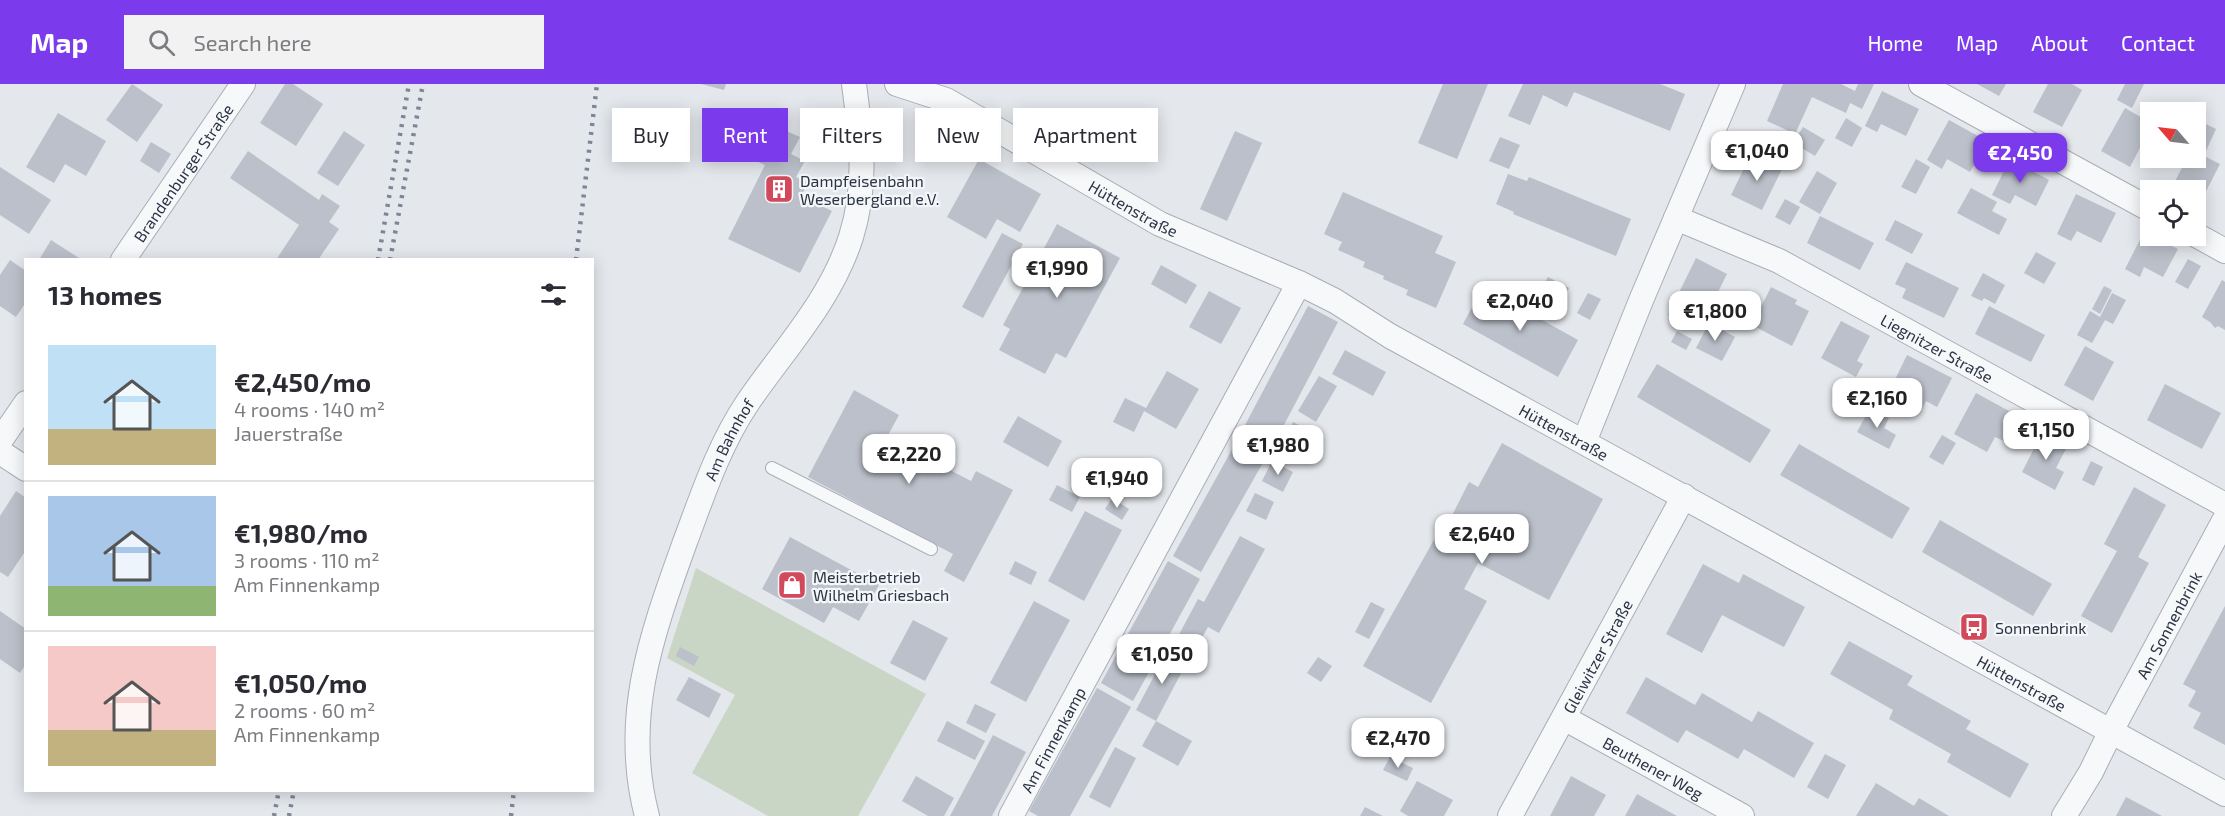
<!DOCTYPE html>
<html lang="en">
<head>
<meta charset="utf-8">
<style>
	body { margin:0; font-family:"Exo 2",sans-serif; background:#f2f2f3; color:#2b2b33; height:100vh; display:flex; flex-direction:column; font-size:22px; white-space:nowrap }
	* { box-sizing:border-box; margin:0 }
	p { font-size:20px; color:#7c7c81 }
	.icon { flex:none; width:33px; height:33px; fill:none; stroke:currentColor; stroke-width:2; stroke-linecap:round; stroke-linejoin:round }
	.map { position:relative; flex:1; overflow:hidden }
	.sheet { position:absolute; left:24px; top:174px; width:570px; height:534px; display:flex; flex-direction:column; background:#fff; border-radius:0px; box-shadow:0 3px 15px #0003 }
	.sheet>* { flex:none }
	.top-card { position:absolute; left:612px; top:24px; width:570px; height:54px; display:flex; gap:12px }
	.needle { width:39px; rotate:298deg }
	.fabs { position:absolute; left:2140px; top:18px; display:grid; gap:12px }
	.fabs a { display:grid; place-items:center; width:66px; height:66px; border-radius:0px; background:#fff; box-shadow:0 3px 15px #0003; font-size:30px }
	.price { position:absolute; translate:-50% -51px; padding:0 14px; border-radius:12px; background:#fff; color:#222; font-size:20px; line-height:39px; filter:drop-shadow(0 2px 3px #0008) }
	.price::after { content:''; position:absolute; left:50%; top:36px; width:18px; height:14px; margin-left:-9px; background:inherit; clip-path:polygon(0 0,100% 0,50% 100%) }
	.price.current { background:#7c3aed; color:#fff }
	ul { padding:0; list-style:none }
	li { display:flex; align-items:center; gap:18px; height:150px; padding:0 24px }
	li+li { border-top:2px solid #e1e1e2 }
	li span { display:grid; place-items:center; flex:none; width:168px; height:120px; border-radius:0px; color:#555 }
	li>.icon { margin-inline-start:auto }
	span .icon { width:72px; height:72px; fill:#fffc; stroke-width:1 }
	li b { font-size:26px }
	h2 { display:flex; justify-content:space-between; align-items:center; height:72px; padding:0 24px; font-size:26px }
	.chip { padding:0 21px; border-radius:0px; background:#fff; box-shadow:0 3px 15px #0003; font-size:21px; line-height:54px }
	.chip.current { background:#7c3aed; color:#fff }
	header { display:flex; align-items:center; gap:36px; box-sizing:border-box; height:84px; padding:0 30px; background:#7c3aed; color:#fff }
	header strong { font-size:28px }
	nav { display:flex; gap:33px; margin-inline-start:auto; font-size:21px }
	.search { width:420px; height:54px; background:#f2f2f3; display:flex; align-items:center; gap:15px; box-sizing:border-box; padding:0 21px; border-radius:0px; color:#7c7c81; font-size:22px }
	.map>svg:first-child { display:block }
	.green { fill:#c9d6c5 }
	.building { fill:#bbc0ca }
	.lines { fill:none; stroke-linecap:round; stroke-linejoin:round }
	.service-casing { stroke:#a9aeb7; stroke-width:14 }
	.minor-casing { stroke:#a9aeb7; stroke-width:26 }
	.service { stroke:#f7f8fa; stroke-width:12 }
	.minor { stroke:#f7f8fa; stroke-width:24 }
	.rail { stroke:#7d8696; stroke-width:4.5; stroke-dasharray:3 6; stroke-linecap:butt }
	.labels { text-anchor:middle; dominant-baseline:central; stroke-width:4.5; stroke-linejoin:round; paint-order:stroke }
	.street-label { font-size:16px; fill:#2b3445; stroke:#f4f6f9 }
	.poi-label { font-size:16px; fill:#2b3445; stroke:#f4f6f9; text-anchor:start }
</style>
</head>
<body>
<header>
<strong>Map</strong>
<div class="search"><svg class="icon" aria-label="search" viewBox="0 0 24 24"><circle cx="10" cy="10" r="6"/><path d="M15 15l6 6"/></svg>Search here</div>
<nav><a>Home</a><a>Map</a><a>About</a><a>Contact</a></nav>
</header>
<div class="map">
<svg width="2225" height="732" viewBox="0 0 2225 732">
	<rect width="100%" height="100%" fill="#e4e7ec"/>
	<!-- green -->
	<polygon class="green" points="696,484 926,610 858,732 768,732 692,689 735,611 667,574"/>
	<!-- building -->
	<g class="building">
		<polygon points="132,0 163,21 137,58 106,36"/>
		<polygon points="285,0 293,0 323,20 296,62 260,39"/>
		<polygon points="701,0 726,0 724,6"/>
		<polygon points="1443,0 1488,0 1457,75 1418,59"/>
		<polygon points="1523,0 1660,0 1685,10 1670,47 1574,8 1567,23 1543,11 1530,41 1508,32"/>
		<polygon points="1783,0 1841,0 1855,7 1858,0 1874,0 1862,25 1850,19 1846,29 1812,13 1795,50 1767,37"/>
		<polygon points="1977,0 2006,0 1999,12"/>
		<polygon points="2048,0 2072,0 2082,6 2062,43 2033,28"/>
		<polygon points="2125,0 2144,0 2132,24 2117,16"/>
		<polygon points="1882,7 1919,25 1906,52 1881,40 1877,48 1865,42"/>
		<polygon points="2125,24 2151,39 2151,43 2130,83 2101,67"/>
		<polygon points="58,29 106,57 86,92 65,80 54,99 26,83"/>
		<polygon points="1846,34 1862,44 1852,63 1835,54"/>
		<polygon points="2196,35 2216,45 2206,67 2196,62"/>
		<polygon points="1949,36 1987,57 1970,88 1947,75 1942,85 1927,76"/>
		<polygon points="773,41 800,53 791,70 805,77 796,93 808,99 801,112 832,127 800,189 728,155 765,81 756,77"/>
		<polygon points="1803,43 1825,56 1815,72 1793,59"/>
		<polygon points="344,47 365,61 338,102 317,89"/>
		<polygon points="1235,47 1262,59 1227,137 1200,125"/>
		<polygon points="1500,53 1520,61 1509,85 1489,77"/>
		<polygon points="151,58 171,70 159,89 140,77"/>
		<polygon points="248,67 319,116 322,110 340,122 329,138 339,145 318,176 276,176 299,141 230,94"/>
		<polygon points="2196,68 2220,80 2200,119 2196,117 2196,106 2171,105 2187,74 2196,74"/>
		<polygon points="1751,70 1782,85 1762,126 1731,111"/>
		<polygon points="979,75 1041,110 1020,148 997,135 986,155 947,133"/>
		<polygon points="1916,75 1930,83 1916,110 1901,103"/>
		<polygon points="2010,75 2049,96 2036,122 2015,111 2010,120 1992,111"/>
		<polygon points="0,83 51,116 29,150 0,131"/>
		<polygon points="1817,87 1837,99 1820,130 1799,118"/>
		<polygon points="1508,90 1527,97 1529,93 1631,135 1616,172 1513,130 1514,128 1496,120"/>
		<polygon points="1971,104 1997,118 1992,127 2007,135 1999,151 1957,129"/>
		<polygon points="1343,108 1443,152 1435,169 1456,178 1436,224 1406,211 1408,206 1383,195 1384,192 1363,183 1365,178 1338,166 1342,158 1324,150"/>
		<polygon points="2076,110 2116,129 2101,159 2077,147 2071,157 2057,150"/>
		<polygon points="1785,115 1800,123 1790,141 1775,133"/>
		<polygon points="1820,132 1874,159 1860,186 1807,159"/>
		<polygon points="1895,136 1923,150 1912,170 1885,156"/>
		<polygon points="1057,140 1120,174 1066,274 1056,269 1045,290 999,266 1010,245 1003,241"/>
		<polygon points="2144,148 2178,165 2163,193 2144,183 2140,193 2125,185"/>
		<polygon points="1002,149 1023,160 983,234 962,223"/>
		<polygon points="51,156 79,174 78,176 39,176"/>
		<polygon points="2036,168 2056,179 2044,200 2024,189"/>
		<polygon points="1696,174 1727,190 1699,246 1668,231"/>
		<polygon points="2188,175 2201,182 2188,205 2175,198"/>
		<polygon points="10,176 26,187 26,218 16,233 0,222 0,191"/>
		<polygon points="1906,178 1959,204 1944,234 1902,214 1906,205 1895,200"/>
		<polygon points="1161,181 1197,201 1186,220 1151,200"/>
		<polygon points="1983,189 2005,201 1995,220 1984,214 1982,217 1971,212"/>
		<polygon points="1548,193 1569,204 1559,225 1537,213"/>
		<polygon points="2222,196 2225,198 2225,246 2218,242 2215,244 2210,238 2202,233"/>
		<polygon points="2104,202 2112,206 2100,230 2092,225"/>
		<polygon points="1483,203 1578,256 1558,293 1463,240"/>
		<polygon points="1771,203 1797,216 1795,220 1809,227 1792,262 1752,241"/>
		<polygon points="1209,207 1241,224 1221,260 1189,243"/>
		<polygon points="1588,209 1601,215 1590,236 1577,229"/>
		<polygon points="2112,209 2126,216 2113,240 2105,236 2092,259 2077,251 2090,227 2100,233"/>
		<polygon points="1308,222 1338,238 1274,360 1244,343"/>
		<polygon points="1989,222 2045,251 2031,278 1975,250"/>
		<polygon points="1841,237 1870,252 1857,277 1863,280 1856,293 1821,274"/>
		<polygon points="1709,239 1735,253 1722,277 1696,264"/>
		<polygon points="1677,247 1692,255 1686,266 1671,258"/>
		<polygon points="2085,262 2114,278 2093,317 2064,301"/>
		<polygon points="1345,266 1386,288 1373,312 1332,290"/>
		<polygon points="1907,271 1952,294 1937,323 1926,317 1920,329 1887,312"/>
		<polygon points="1657,280 1771,346 1750,379 1637,313"/>
		<polygon points="1167,287 1199,305 1176,345 1144,327 1134,348 1113,338 1125,314 1146,324"/>
		<polygon points="1319,292 1337,302 1316,338 1298,327"/>
		<polygon points="2165,300 2221,329 2202,365 2147,336"/>
		<polygon points="854,306 899,331 887,353 971,397 976,387 1013,406 964,498 944,487 953,470 808,393"/>
		<polygon points="1976,309 2020,333 2006,358 1995,353 1987,368 1954,350"/>
		<polygon points="1870,324 1889,334 1884,344 1896,351 1889,365 1857,348"/>
		<polygon points="1018,332 1062,357 1048,383 1003,358"/>
		<polygon points="1293,338 1313,348 1303,369 1283,358"/>
		<polygon points="2043,347 2068,361 2056,384 2064,388 2055,406 2022,388"/>
		<polygon points="1240,351 1269,368 1201,488 1173,472"/>
		<polygon points="1942,351 1956,359 1943,381 1929,373"/>
		<polygon points="1502,359 1603,415 1549,516 1478,479 1464,505 1487,517 1431,619 1363,582 1435,454 1440,455 1469,398 1478,403"/>
		<polygon points="1799,360 1910,424 1892,455 1780,391"/>
		<polygon points="1272,377 1293,388 1283,408 1262,397"/>
		<polygon points="2091,377 2103,383 2094,402 2082,396"/>
		<polygon points="1057,401 1080,413 1072,428 1049,416"/>
		<polygon points="2134,403 2166,421 2138,473 2149,479 2112,549 2081,532 2117,467 2104,460"/>
		<polygon points="16,407 26,414 26,466 8,493 0,488 0,432"/>
		<polygon points="1255,409 1274,418 1266,436 1246,427"/>
		<polygon points="1112,414 1129,425 1122,436 1105,425"/>
		<polygon points="1085,427 1122,446 1084,517 1048,497"/>
		<polygon points="1940,436 2052,500 2033,532 1922,468"/>
		<polygon points="1240,452 1265,465 1219,549 1208,543 1194,568 1175,558 1198,515 1204,518"/>
		<polygon points="790,453 879,501 859,537 833,523 824,539 762,505"/>
		<polygon points="1015,477 1037,488 1031,501 1009,490"/>
		<polygon points="1168,477 1200,495 1133,617 1101,599"/>
		<polygon points="1703,480 1739,499 1743,490 1805,523 1784,563 1722,531 1702,569 1666,550"/>
		<polygon points="1034,517 1070,536 1026,618 990,599"/>
		<polygon points="1371,518 1385,525 1369,555 1355,548"/>
		<polygon points="2225,522 2225,661 2193,644 2201,629 2188,622 2196,607 2183,600"/>
		<polygon points="0,527 26,545 26,580 20,589 0,575"/>
		<polygon points="913,536 948,554 925,597 890,579"/>
		<polygon points="1849,557 1913,592 1907,601 1971,637 1966,645 2029,680 2010,714 1947,678 1951,670 1889,635 1893,626 1830,590"/>
		<polygon points="680,563 699,573 694,582 676,572"/>
		<polygon points="1168,566 1188,576 1156,637 1136,626"/>
		<polygon points="1318,573 1332,582 1321,598 1307,589"/>
		<polygon points="689,593 721,610 709,634 676,616"/>
		<polygon points="1646,593 1695,621 1702,609 1752,638 1758,627 1814,659 1794,694 1744,665 1738,675 1686,646 1678,659 1626,629"/>
		<polygon points="1097,604 1131,623 1070,732 1038,732 1029,727"/>
		<polygon points="975,620 996,630 986,649 966,639"/>
		<polygon points="947,637 985,657 975,676 937,657"/>
		<polygon points="1156,637 1192,657 1178,682 1142,662"/>
		<polygon points="993,651 1026,668 992,732 950,732"/>
		<polygon points="1115,663 1136,674 1110,724 1089,713"/>
		<polygon points="1825,670 1846,681 1828,715 1807,703"/>
		<polygon points="1390,673 1413,684 1407,697 1383,686"/>
		<polygon points="916,692 954,714 944,732 928,732 902,717"/>
		<polygon points="1571,692 1606,711 1594,732 1550,732"/>
		<polygon points="1417,697 1453,716 1444,732 1408,732 1400,727"/>
		<polygon points="1876,699 1914,722 1919,714 1949,732 1856,732"/>
		<polygon points="1637,710 1677,732 1625,732"/>
		<polygon points="2126,713 2162,732 2116,732"/>
		<polygon points="1365,723 1383,732 1360,732"/>
	</g>
	<g class="lines">
		<!-- service casing -->
		<g class="service-casing">
			<polyline id="service" points="772,384 931,465"/>
		</g>
		<!-- minor casing -->
		<g class="minor-casing">
			<g id="minor">
				<path id="s1" d="M 897,0 L 946,16 L 1160,140 L 1299,199 L 1335,217 L 1390,252 L 2225,710"/>
				<polyline points="1921,0 2151,126"/>
				<path id="s2" d="M 1676,134 L 1779,177 L 2225,421"/>
				<polyline points="2196,151 2225,167"/>
				<path id="s3" d="M 123,176 L 243,0"/>
				<polyline points="0,357 26,319"/>
				<polyline points="1584,358 1642,214 1733,0"/>
				<polyline points="0,368 26,385"/>
				<path id="s4" d="M 1564,634 L 1742,732"/>
				<path id="s5" d="M 647,732 C 621,633 652,550 685,458 C 703,410 719,361 748,318 C 785,264 831,216 851,153 C 868,98 861,55 854,0"/>
				<path id="s6" d="M 1011,732 L 1299,199"/>
				<path id="s7" d="M 1510,732 L 1684,412"/>
				<path id="s8" d="M 2064,732 L 2091,688 L 2111,647 L 2225,435"/>
			</g>
		</g>
		<!-- service -->
		<use href="#service" class="service"/>
		<!-- minor -->
		<use href="#minor" class="minor"/>
		<!-- rail -->
		<g class="rail">
			<polyline points="378,176 409,0"/>
			<polyline points="390,176 423,0"/>
			<polyline points="576,176 597,0"/>
			<polyline points="274,732 279,706"/>
			<polyline points="289,732 294,706"/>
			<polyline points="511,732 514,706"/>
		</g>
	</g>
	<!-- icons -->
	<defs>
		<g id="building-square" transform="scale(1.5)"><rect x="-9" y="-9" width="18" height="18" rx="4" fill="#d1495b" stroke="#f4f6f9"/><path d="M-4-6H4V6H1V3H-1V6H-4ZM-2.5-4.3h1.7v1.8h-1.7ZM.8-4.3h1.7v1.8H.8ZM-2.5-1h1.7V.8h-1.7ZM.8-1h1.7V.8H.8Z" fill="#fff"/></g>
		<g id="shop-square" transform="scale(1.5)"><rect x="-9" y="-9" width="18" height="18" rx="4" fill="#d1495b" stroke="#f4f6f9"/><path d="M-5-2.5h2.3a2.7 3.5 0 0 1 5.4 0H5L5.5 6h-11ZM-1.5-2.5h3a1.5 2.3 0 0 0-3 0Z" fill="#fff"/></g>
		<g id="bus-square" transform="scale(1.5)"><rect x="-9" y="-9" width="18" height="18" rx="4" fill="#d1495b" stroke="#f4f6f9"/><path d="M-5-6H5V4H4V6H2V4H-2V6H-4V4H-5ZM-3.5-4V0h7V-4ZM-3.5 1.2v1.5H-2V1.2ZM2 1.2v1.5H3.5V1.2Z" fill="#fff"/></g>
	</defs>
	<g fill-rule="evenodd">
		<use href="#building-square" x="779" y="105"/>
		<use href="#shop-square" x="792" y="501"/>
		<use href="#bus-square" x="1974" y="543"/>
	</g>
	<g class="labels">
		<!-- street labels -->
		<g class="street-label">
			<text stroke="none"><textPath href="#s3" startOffset="106">Brandenburger Straße</textPath></text>
			<text stroke="none"><textPath href="#s1" startOffset="268">Hüttenstraße</textPath></text>
			<text stroke="none"><textPath href="#s2" startOffset="292">Liegnitzer Straße</textPath></text>
			<text stroke="none"><textPath href="#s1" startOffset="754">Hüttenstraße</textPath></text>
			<text stroke="none"><textPath href="#s5" startOffset="393">Am Bahnhof</textPath></text>
			<text stroke="none"><textPath href="#s8" startOffset="218">Am Sonnenbrink</textPath></text>
			<text stroke="none"><textPath href="#s7" startOffset="182">Gleiwitzer Straße</textPath></text>
			<text stroke="none"><textPath href="#s1" startOffset="1276">Hüttenstraße</textPath></text>
			<text stroke="none"><textPath href="#s6" startOffset="87">Am Finnenkamp</textPath></text>
			<text stroke="none"><textPath href="#s4" startOffset="102">Beuthener Weg</textPath></text>
		</g>
		<!-- poi labels -->
		<g class="poi-label">
			<text x="800" y="96">Dampfeisenbahn<tspan x="800" dy="18">Weserbergland e.V.</tspan></text>
			<text x="813" y="492">Meisterbetrieb<tspan x="813" dy="18">Wilhelm Griesbach</tspan></text>
			<text x="1995" y="543">Sonnenbrink</text>
		</g>
	</g>
</svg>
<div class="fabs">
<a><svg class="needle" viewBox="-14 -14 28 28"><path d="M0-13l5 13h-10z" fill="#e53935"/><path d="M0 13l5-13h-10z" fill="#7c7c81"/></svg></a>
<a><svg class="icon" aria-label="locate" viewBox="0 0 24 24"><circle cx="12" cy="12" r="6"/><path d="M12 2v4M12 18v4M2 12h4M18 12h4"/></svg></a>
</div>
<b class="price" style="left:1757px;top:98px">€1,040</b>
<b class="price current" style="left:2020px;top:100px">€2,450</b>
<b class="price" style="left:1057px;top:215px">€1,990</b>
<b class="price" style="left:1520px;top:248px">€2,040</b>
<b class="price" style="left:1715px;top:258px">€1,800</b>
<b class="price" style="left:1877px;top:345px">€2,160</b>
<b class="price" style="left:2046px;top:377px">€1,150</b>
<b class="price" style="left:1278px;top:392px">€1,980</b>
<b class="price" style="left:909px;top:401px">€2,220</b>
<b class="price" style="left:1117px;top:425px">€1,940</b>
<b class="price" style="left:1482px;top:481px">€2,640</b>
<b class="price" style="left:1162px;top:601px">€1,050</b>
<b class="price" style="left:1398px;top:685px">€2,470</b>
<div class="top-card">
<a class="chip">Buy</a>
<a class="chip current">Rent</a>
<a class="chip">Filters</a>
<a class="chip">New</a>
<a class="chip">Apartment</a>
</div>
<section class="sheet">
<h2>13 homes<svg class="icon" aria-label="filters" viewBox="0 0 24 24"><path d="M4 7h16M4 17h16"/><circle cx="9" cy="7" r="2"/><circle cx="15" cy="17" r="2"/></svg></h2>
<ul>
<li><span style="background:linear-gradient(#bfe0f5 70%,#c2b280 0)"><svg class="icon" aria-label="home" viewBox="0 0 24 24"><path d="M3 11l9-7 9 7M6 9v11h12V9"/></svg></span><div><b>€2,450/mo</b><p>4 rooms · 140 m²</p><p>Jauerstraße</p></div></li>
<li><span style="background:linear-gradient(#a9c7e8 75%,#8fb573 0)"><svg class="icon" aria-label="home" viewBox="0 0 24 24"><path d="M3 11l9-7 9 7M6 9v11h12V9"/></svg></span><div><b>€1,980/mo</b><p>3 rooms · 110 m²</p><p>Am Finnenkamp</p></div></li>
<li><span style="background:linear-gradient(#f6c9c9 70%,#c2b280 0)"><svg class="icon" aria-label="home" viewBox="0 0 24 24"><path d="M3 11l9-7 9 7M6 9v11h12V9"/></svg></span><div><b>€1,050/mo</b><p>2 rooms · 60 m²</p><p>Am Finnenkamp</p></div></li>
</ul>
</section>
</div>
</body>
</html>
